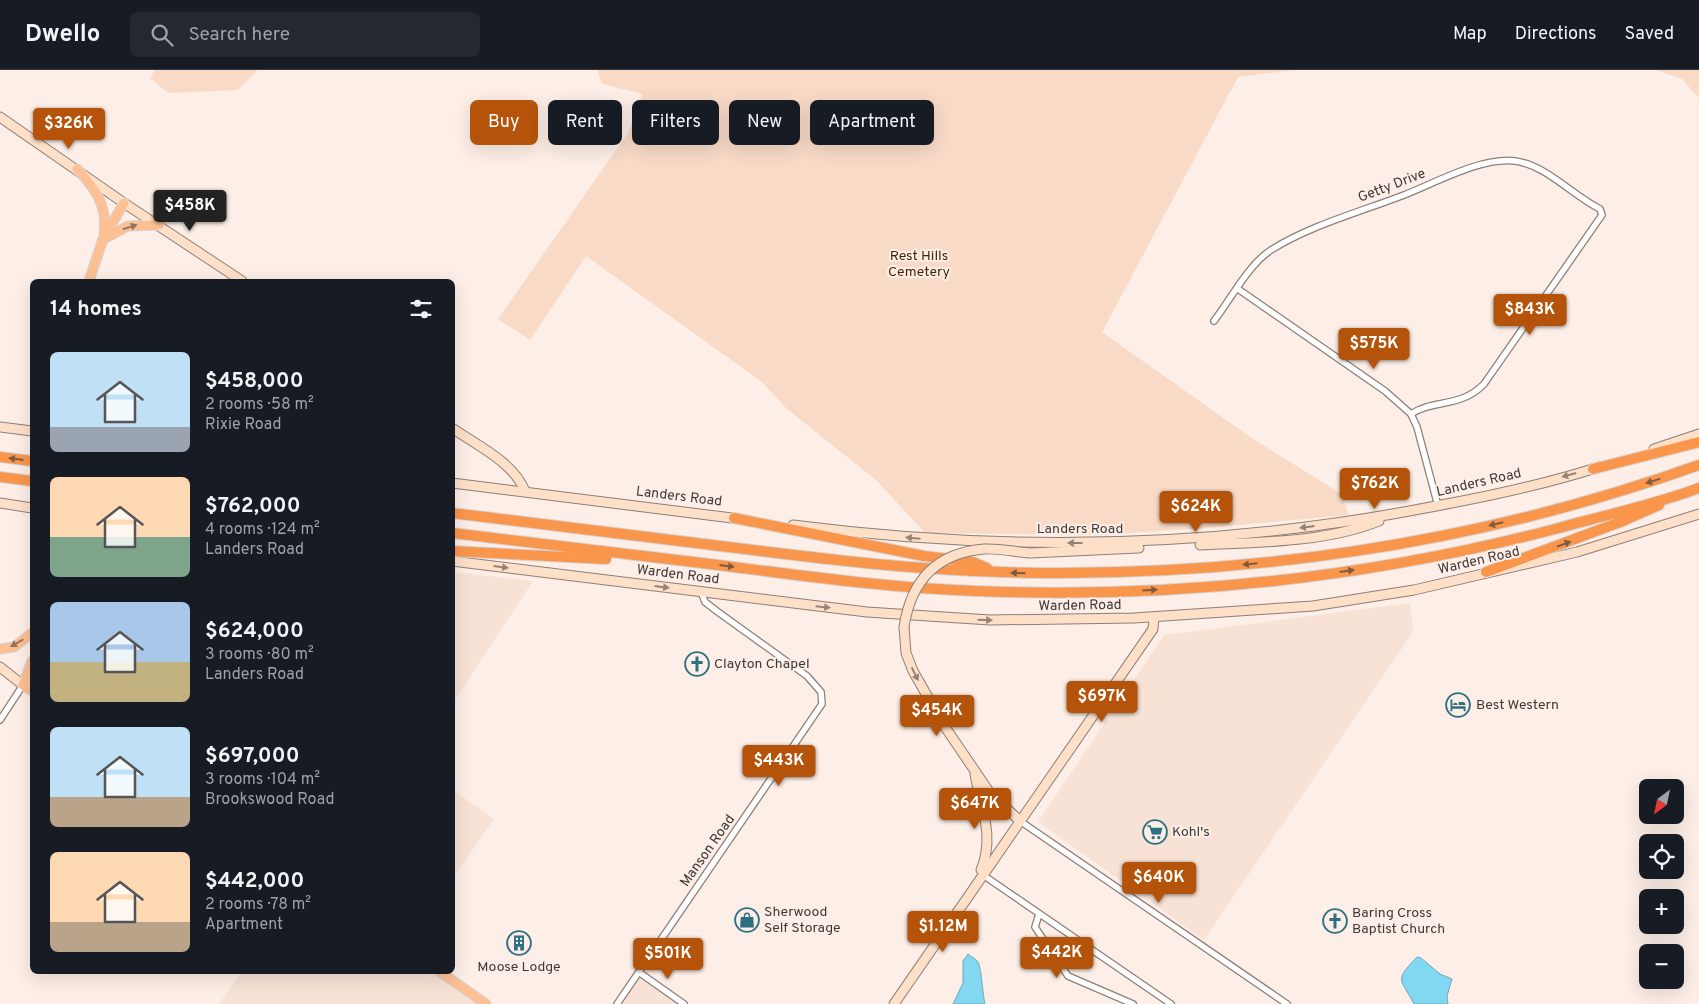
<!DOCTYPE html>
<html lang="en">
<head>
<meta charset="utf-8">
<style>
	body { margin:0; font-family:Overpass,sans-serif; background:#242831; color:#f1f3f6; height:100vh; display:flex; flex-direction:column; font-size:19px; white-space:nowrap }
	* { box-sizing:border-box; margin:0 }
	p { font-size:16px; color:#9ea1a6 }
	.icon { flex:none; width:28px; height:28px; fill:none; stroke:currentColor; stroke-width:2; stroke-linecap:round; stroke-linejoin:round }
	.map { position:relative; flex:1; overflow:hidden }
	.side { position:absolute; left:30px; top:209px; width:425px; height:695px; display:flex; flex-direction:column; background:#171b24; border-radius:8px; box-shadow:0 5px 20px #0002 }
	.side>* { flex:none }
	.hud { position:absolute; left:470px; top:30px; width:475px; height:45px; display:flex; gap:10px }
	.needle { width:32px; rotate:213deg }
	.buttons { position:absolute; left:1639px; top:709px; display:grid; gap:10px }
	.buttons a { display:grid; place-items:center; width:45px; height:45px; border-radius:8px; background:#171b24; box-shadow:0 5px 20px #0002; font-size:25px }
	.price { position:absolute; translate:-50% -42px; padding:0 11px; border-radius:5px; background:#b45309; color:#fff; font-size:16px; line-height:32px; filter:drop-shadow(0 1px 2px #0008) }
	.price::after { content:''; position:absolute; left:50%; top:30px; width:15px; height:11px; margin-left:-8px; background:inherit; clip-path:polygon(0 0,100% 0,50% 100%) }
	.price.active { background:#222; color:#fff }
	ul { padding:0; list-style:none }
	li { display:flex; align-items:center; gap:15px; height:125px; padding:0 20px }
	li span { display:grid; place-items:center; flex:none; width:140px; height:100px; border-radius:8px; color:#555 }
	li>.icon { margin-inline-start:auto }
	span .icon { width:60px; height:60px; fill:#fffc; stroke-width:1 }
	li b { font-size:21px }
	h2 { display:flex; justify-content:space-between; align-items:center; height:60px; padding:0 20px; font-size:21px }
	.tag { padding:0 18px; border-radius:8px; background:#171b24; box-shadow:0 5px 20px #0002; font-size:18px; line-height:45px }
	.tag.active { background:#b45309; color:#fff }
	header { display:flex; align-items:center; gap:30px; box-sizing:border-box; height:70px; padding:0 25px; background:#171b24; border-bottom:1px solid #363941 }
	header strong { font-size:24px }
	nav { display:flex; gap:28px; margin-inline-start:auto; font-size:18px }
	.search { width:350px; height:45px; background:#242831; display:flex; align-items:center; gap:12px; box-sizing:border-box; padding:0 18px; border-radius:8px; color:#9ea1a6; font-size:19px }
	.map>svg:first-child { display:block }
	.built { fill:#f7e2d5 }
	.green { fill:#f8dac7 }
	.water { fill:#83d8f1; stroke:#6ea8b9 }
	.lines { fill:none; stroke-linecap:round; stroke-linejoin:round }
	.street-casing { stroke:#8b7f77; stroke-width:8 }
	.secondary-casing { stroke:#8b7f77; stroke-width:11 }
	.primary-casing { stroke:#d5d3d3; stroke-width:11 }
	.highway-casing { stroke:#d5d3d3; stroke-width:12 }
	.street { stroke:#fff; stroke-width:5.5 }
	.secondary { stroke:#fee0c9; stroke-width:9 }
	.primary { stroke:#fcc094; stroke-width:9 }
	.highway { stroke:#fa964c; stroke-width:10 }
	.secondary-bridge-casing { stroke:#8b7f77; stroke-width:11; stroke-linecap:butt }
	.secondary-bridge { stroke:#fee0c9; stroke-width:9 }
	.oneway { fill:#947660 }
	.oneway2 { fill:#805a3e }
	.oneway3 { fill:#948478 }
	.labels { text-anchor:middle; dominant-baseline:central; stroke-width:4; stroke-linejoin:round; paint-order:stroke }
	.street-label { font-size:14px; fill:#3e3936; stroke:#fdefe7 }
	.park-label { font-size:14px; fill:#451f00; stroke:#fdefe7 }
	.poi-label { font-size:14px; fill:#3e3936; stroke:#fdefe7; text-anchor:start }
</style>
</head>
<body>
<header>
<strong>Dwello</strong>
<div class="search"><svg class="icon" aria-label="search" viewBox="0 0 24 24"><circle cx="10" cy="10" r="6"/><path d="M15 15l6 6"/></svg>Search here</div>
<nav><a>Map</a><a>Directions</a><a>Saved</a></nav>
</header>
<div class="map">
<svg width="1699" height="934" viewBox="0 0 1699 934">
	<rect width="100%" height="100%" fill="#fdefe7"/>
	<!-- built -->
	<g class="built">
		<polygon points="453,502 533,511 453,633 452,502"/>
		<polygon points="1410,533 1413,562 1204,870 1038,752 1164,565"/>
		<polygon points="453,720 494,749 453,808"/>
		<polygon points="242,901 439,901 486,934 219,934"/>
		<polygon points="640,903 685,934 619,934"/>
	</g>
	<!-- green -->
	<g class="green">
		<polygon points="155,0 258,0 238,20 168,23 150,8"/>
		<polygon points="597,0 1295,0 1238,7 1102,262 1253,369 1343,425 1348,445 1206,458 1098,465 925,463 876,410 787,339 762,312 586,186 530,270 498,249 628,63 643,24 602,14"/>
		<polygon points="1656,0 1699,0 1699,28 1682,9"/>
	</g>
	<!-- water -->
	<g class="water">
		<path d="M 968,884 C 971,887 976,889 978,892 C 981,896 983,926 985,934 L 953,934 L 963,913 L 963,891 Z"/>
		<path d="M 1417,887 L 1421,888 L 1440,904 L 1452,909 L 1447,926 L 1448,934 L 1414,934 C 1401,908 1393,912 1417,887 Z"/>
	</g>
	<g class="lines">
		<!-- street casing -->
		<g class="street-casing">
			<g id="street">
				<polyline points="1238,219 1385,321 1411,344 1417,357 1438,436"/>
				<path d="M 1214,251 C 1231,229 1248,195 1271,180 C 1311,155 1360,142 1404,125 C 1435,113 1481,87 1515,91 C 1546,95 1572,125 1600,139 L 1602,145 L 1484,314 C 1461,338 1434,329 1411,344"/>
				<polyline points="0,650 23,615"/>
				<polyline points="1020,751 1287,934"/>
				<polyline points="983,805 1171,934"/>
				<polyline points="1039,844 1035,857 1068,906 1133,934"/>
				<polyline points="640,903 684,934"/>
				<polyline points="617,934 822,634 821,622 807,606 718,542 705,532 701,522"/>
			</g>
		</g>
		<!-- secondary casing -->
		<g class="secondary-casing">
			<g id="secondary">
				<polyline points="0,47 124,133 242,211"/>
				<polyline points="0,357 32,361"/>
				<path d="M 452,358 C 478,376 513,392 525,421"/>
				<polyline points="1654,379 1699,364"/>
				<polyline points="452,413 740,449"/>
				<polyline points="0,433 32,438"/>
				<path d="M 793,455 C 1009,483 1222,478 1436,436 C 1491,426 1546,414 1599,397"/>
				<path d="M 1200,475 C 1258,472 1324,473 1379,451"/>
				<polyline points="1030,483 1139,478"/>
				<polyline points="452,491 867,542 990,550 1134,548 1313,536 1414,520 1577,482 1699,444"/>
				<polyline points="904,557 906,583 913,601 945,657 990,723 1020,751"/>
				<polyline points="0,597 23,615"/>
				<path d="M 975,704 C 981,739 995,766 981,800"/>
				<polyline points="894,934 1153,559 1154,547"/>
			</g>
		</g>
		<!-- primary casing -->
		<g class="primary-casing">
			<g id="primary">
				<path d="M 77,99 C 95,118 108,136 104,164"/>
				<polyline points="104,169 128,156 159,155"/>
				<polyline points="89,211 103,169 124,133"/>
				<polyline points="0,579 14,577 32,563"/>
				<polyline points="32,591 23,615 32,621"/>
				<polyline points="439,901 486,934"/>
			</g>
		</g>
		<!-- highway casing -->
		<g class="highway-casing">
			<g id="highway">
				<polyline points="0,387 32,391"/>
				<polyline points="1593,399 1699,372"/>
				<polyline points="0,407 32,411"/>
				<path d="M 452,443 C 555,456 658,469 761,481 C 841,491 921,500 1001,502 C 1237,509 1476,475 1699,395"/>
				<polyline points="734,448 924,486 973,492 987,498"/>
				<path d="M 452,463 C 538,474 624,484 710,494 C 798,505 887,518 975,521 C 1171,529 1369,508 1559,458 C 1605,445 1654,435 1699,418"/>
				<polyline points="452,481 606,489"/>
				<polyline points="1486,502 1623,451 1659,435"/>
			</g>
		</g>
		<!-- street -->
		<use href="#street" class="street"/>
		<!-- secondary -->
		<use href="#secondary" class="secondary"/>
		<!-- primary -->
		<use href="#primary" class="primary"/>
		<!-- highway -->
		<use href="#highway" class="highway"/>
		<!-- secondary-bridge casing -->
		<g class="secondary-bridge-casing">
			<path id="secondary-bridge" d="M 904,557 C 911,511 936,483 984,479 C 999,478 1015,482 1030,483"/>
		</g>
		<!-- secondary-bridge -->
		<use href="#secondary-bridge" class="secondary-bridge"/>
	</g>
	<!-- one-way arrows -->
	<defs><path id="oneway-solid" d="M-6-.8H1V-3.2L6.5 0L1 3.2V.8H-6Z" transform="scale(1.25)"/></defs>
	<g class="oneway">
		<use href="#oneway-solid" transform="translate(130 157) rotate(-17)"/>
		<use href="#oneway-solid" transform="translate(17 573) rotate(150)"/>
	</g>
	<g class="oneway2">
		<use href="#oneway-solid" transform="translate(16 389) rotate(-173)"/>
		<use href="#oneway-solid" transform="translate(1653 411) rotate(163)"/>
		<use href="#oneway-solid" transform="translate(1496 454) rotate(167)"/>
		<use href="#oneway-solid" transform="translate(1564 474) rotate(-20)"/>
		<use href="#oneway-solid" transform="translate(1250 494) rotate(174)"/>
		<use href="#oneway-solid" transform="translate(727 496) rotate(7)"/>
		<use href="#oneway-solid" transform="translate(1347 501) rotate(-8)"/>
		<use href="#oneway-solid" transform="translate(1018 503) rotate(-179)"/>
		<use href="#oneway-solid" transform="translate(1150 520) rotate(-3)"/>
	</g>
	<g class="oneway3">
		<use href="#oneway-solid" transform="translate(1569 405) rotate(165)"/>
		<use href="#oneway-solid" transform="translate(1307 457) rotate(173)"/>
		<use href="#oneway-solid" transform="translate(913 468) rotate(-175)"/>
		<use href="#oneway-solid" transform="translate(1075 473) rotate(180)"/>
		<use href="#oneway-solid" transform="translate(501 497) rotate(7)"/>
		<use href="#oneway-solid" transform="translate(662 517) rotate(7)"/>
		<use href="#oneway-solid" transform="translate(823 537) rotate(6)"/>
		<use href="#oneway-solid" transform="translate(985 550) rotate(2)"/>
		<use href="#oneway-solid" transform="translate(915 604) rotate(64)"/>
	</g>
	<!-- icons -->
	<defs>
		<g id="church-ring" transform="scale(1.25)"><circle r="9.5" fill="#fdefe7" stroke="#2d7082" stroke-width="1.5"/><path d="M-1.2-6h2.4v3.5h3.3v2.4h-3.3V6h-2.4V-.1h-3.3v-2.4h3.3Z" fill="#2d7082"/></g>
		<g id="hotel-ring" transform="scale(1.25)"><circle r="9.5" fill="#fdefe7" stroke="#2d7082" stroke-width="1.5"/><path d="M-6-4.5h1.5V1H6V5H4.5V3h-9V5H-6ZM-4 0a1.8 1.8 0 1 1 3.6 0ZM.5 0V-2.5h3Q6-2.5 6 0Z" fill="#2d7082"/></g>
		<g id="supermarket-ring" transform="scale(1.25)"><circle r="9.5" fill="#fdefe7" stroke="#2d7082" stroke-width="1.5"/><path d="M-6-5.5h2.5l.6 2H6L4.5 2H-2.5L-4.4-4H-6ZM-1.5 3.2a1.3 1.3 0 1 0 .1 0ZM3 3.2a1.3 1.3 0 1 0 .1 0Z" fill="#2d7082"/></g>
		<g id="shop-ring" transform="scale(1.25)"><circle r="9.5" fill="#fdefe7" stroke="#2d7082" stroke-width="1.5"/><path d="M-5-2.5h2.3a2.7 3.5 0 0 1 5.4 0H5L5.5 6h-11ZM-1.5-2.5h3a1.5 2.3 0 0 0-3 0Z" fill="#2d7082"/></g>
		<g id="building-ring" transform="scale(1.25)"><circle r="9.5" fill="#fdefe7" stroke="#2d7082" stroke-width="1.5"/><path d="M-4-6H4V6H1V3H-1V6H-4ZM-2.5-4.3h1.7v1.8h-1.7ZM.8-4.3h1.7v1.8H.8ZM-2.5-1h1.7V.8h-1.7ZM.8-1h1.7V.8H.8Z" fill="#2d7082"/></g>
	</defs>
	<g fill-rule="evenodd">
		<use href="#church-ring" x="697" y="594"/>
		<use href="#hotel-ring" x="1458" y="635"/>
		<use href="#supermarket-ring" x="1155" y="762"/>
		<use href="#shop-ring" x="747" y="850"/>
		<use href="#church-ring" x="1335" y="851"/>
		<use href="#building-ring" x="519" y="873"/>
	</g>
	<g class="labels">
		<!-- street labels -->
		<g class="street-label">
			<text transform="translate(1392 116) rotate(-21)">Getty Drive</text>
			<text transform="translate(1479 413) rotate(-13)">Landers Road</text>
			<text transform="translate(679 427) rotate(7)">Landers Road</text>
			<text x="1080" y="459">Landers Road</text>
			<text transform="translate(1479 491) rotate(-13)">Warden Road</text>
			<text transform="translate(678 505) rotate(7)">Warden Road</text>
			<text transform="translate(1080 536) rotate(-1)">Warden Road</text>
			<text transform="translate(708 781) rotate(-55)">Manson Road</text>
		</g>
		<!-- park labels -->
		<g class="park-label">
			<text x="919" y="186">Rest Hills<tspan x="919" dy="16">Cemetery</tspan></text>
		</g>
		<!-- poi labels -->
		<g class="poi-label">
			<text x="714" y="594">Clayton Chapel</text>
			<text x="1476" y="635">Best Western</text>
			<text x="1172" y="762">Kohl's</text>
			<text x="764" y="842">Sherwood<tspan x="764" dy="16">Self Storage</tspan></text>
			<text x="1352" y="843">Baring Cross<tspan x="1352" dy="16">Baptist Church</tspan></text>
			<text x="519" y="897" text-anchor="middle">Moose Lodge</text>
		</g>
	</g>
</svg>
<div class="buttons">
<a><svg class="needle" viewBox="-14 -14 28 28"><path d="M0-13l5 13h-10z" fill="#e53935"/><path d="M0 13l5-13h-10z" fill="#9ea1a6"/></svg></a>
<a><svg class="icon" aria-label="locate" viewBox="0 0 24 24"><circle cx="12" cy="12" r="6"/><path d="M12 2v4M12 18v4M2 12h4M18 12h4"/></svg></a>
<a>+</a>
<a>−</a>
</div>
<b class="price" style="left:69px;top:80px">$326K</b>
<b class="price active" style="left:190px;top:162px">$458K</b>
<b class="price" style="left:1530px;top:266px">$843K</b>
<b class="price" style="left:1374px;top:300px">$575K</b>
<b class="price" style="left:1375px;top:440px">$762K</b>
<b class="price" style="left:1196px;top:463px">$624K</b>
<b class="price" style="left:1102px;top:653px">$697K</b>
<b class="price" style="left:937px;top:667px">$454K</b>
<b class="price" style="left:779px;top:717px">$443K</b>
<b class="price" style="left:975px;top:760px">$647K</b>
<b class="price" style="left:1159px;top:834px">$640K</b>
<b class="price" style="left:943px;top:883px">$1.12M</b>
<b class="price" style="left:1057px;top:909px">$442K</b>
<b class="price" style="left:668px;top:910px">$501K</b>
<div class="hud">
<a class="tag active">Buy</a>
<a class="tag">Rent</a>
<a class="tag">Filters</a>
<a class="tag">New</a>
<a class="tag">Apartment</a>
</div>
<section class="side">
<h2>14 homes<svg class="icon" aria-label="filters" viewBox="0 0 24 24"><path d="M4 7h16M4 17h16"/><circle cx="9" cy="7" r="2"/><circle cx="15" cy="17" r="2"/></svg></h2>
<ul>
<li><span style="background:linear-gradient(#bfe0f5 75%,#9aa5b1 0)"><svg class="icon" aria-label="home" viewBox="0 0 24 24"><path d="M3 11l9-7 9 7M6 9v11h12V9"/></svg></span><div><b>$458,000</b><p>2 rooms · 58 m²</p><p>Rixie Road</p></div></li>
<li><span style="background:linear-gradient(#ffd9b3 60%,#7fa58c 0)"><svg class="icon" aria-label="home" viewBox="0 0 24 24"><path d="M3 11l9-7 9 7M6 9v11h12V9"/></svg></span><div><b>$762,000</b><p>4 rooms · 124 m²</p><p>Landers Road</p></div></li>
<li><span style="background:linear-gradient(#a9c7e8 60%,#c2b280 0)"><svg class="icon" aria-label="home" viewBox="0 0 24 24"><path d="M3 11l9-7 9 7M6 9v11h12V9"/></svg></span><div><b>$624,000</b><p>3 rooms · 80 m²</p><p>Landers Road</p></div></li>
<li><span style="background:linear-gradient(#bfe0f5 70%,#b9a48a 0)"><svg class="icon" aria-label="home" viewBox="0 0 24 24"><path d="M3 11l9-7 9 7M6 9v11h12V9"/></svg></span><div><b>$697,000</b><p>3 rooms · 104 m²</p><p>Brookswood Road</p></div></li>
<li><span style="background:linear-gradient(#ffd9b3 70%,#b9a48a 0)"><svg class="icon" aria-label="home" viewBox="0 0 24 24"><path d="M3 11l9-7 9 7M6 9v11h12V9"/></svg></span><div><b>$442,000</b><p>2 rooms · 78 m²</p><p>Apartment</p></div></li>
</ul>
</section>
</div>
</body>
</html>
